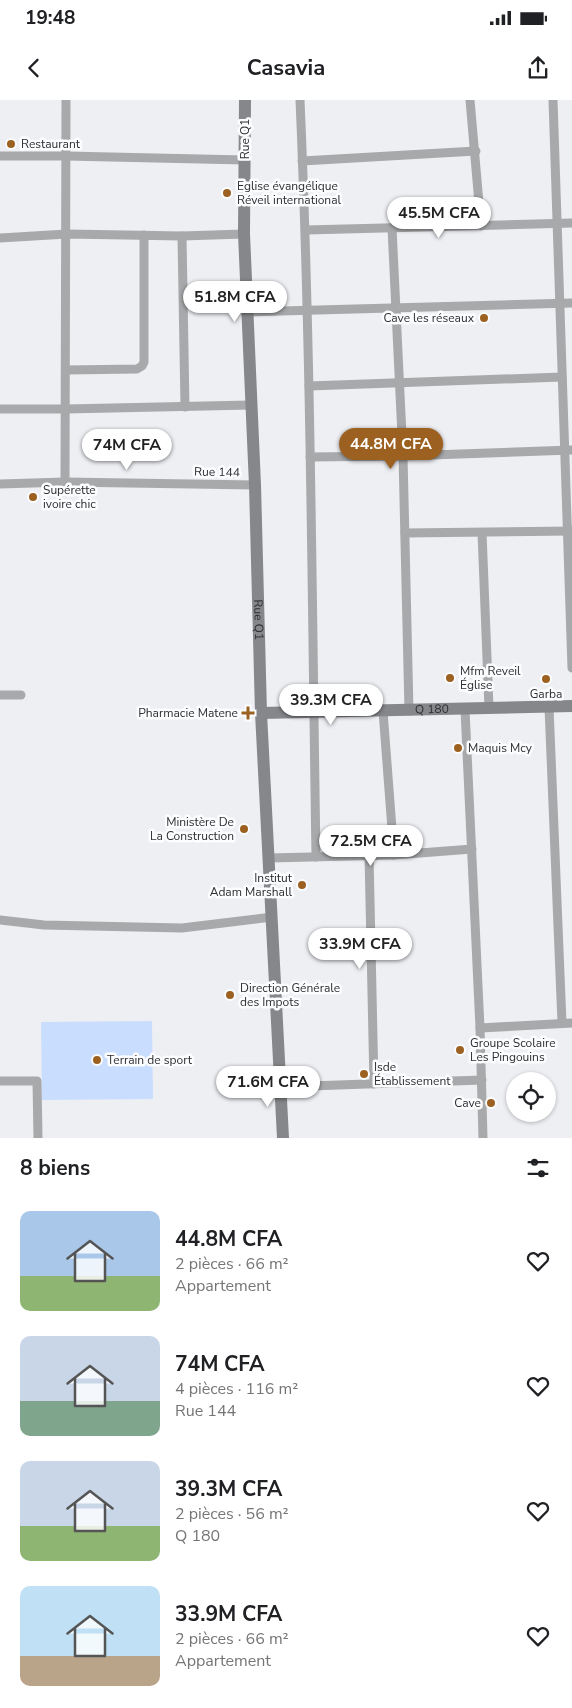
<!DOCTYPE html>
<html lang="fr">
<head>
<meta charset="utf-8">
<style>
	body { margin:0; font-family:"Nunito Sans",sans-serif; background:#f2f2f2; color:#202124; height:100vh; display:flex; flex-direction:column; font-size:19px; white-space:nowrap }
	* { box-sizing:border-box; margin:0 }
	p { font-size:16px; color:#757577 }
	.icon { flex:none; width:28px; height:28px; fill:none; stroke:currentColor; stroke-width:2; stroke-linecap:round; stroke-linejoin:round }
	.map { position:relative; height:1038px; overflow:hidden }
	.panel { display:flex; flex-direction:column; background:#fff; flex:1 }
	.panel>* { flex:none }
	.controls { position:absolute; left:506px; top:972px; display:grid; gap:10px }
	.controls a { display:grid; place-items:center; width:50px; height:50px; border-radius:50%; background:#fff; box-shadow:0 1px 4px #0004; font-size:25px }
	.price { position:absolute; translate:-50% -42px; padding:0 11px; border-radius:18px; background:#fff; color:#222; font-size:16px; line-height:32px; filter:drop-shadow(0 1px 2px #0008) }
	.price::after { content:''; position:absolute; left:50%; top:30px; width:15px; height:11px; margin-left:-8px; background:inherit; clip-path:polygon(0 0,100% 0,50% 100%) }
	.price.on { background:#9c6121; color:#fff }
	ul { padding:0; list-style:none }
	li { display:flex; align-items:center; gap:15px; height:125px; padding:0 20px }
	li span { display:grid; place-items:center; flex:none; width:140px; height:100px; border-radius:10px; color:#555 }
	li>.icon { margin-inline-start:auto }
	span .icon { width:60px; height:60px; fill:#fffc; stroke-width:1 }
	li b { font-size:21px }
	h2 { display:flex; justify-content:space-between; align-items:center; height:60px; padding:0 20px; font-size:21px }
	.status { display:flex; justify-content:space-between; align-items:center; height:35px; padding:0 25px; background:#fff; direction:ltr }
	.status svg { height:14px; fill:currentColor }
	header { display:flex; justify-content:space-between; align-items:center; height:65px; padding:0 20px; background:#fff; font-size:22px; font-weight:700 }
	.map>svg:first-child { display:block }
	.green { fill:#c9ddfe }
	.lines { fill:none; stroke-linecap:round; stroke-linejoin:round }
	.street { stroke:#a8a9ab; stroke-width:9 }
	.secondary { stroke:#86878a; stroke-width:12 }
	.poi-dot { fill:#9c6121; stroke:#fbfdff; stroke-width:2 }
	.labels { text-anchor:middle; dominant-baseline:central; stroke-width:5; stroke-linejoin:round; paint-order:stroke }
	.street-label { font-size:12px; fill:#2e2f31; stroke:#fbfdff }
	.poi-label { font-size:12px; fill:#2e2f31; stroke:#fbfdff; text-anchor:start }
</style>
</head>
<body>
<div class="status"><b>19:48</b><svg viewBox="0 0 49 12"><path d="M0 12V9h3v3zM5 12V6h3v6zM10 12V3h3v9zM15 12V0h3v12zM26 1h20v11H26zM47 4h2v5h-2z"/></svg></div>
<header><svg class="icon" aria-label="back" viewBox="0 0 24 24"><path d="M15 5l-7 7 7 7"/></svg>Casavia<svg class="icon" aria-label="share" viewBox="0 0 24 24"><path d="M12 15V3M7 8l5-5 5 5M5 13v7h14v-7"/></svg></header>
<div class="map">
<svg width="572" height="1038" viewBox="0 0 572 1038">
	<rect width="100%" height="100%" fill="#edeff3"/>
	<!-- green -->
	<polygon class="green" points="152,921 153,999 42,1000 41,922"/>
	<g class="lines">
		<!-- street -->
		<g class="street">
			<path d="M 300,0 C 311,252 312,505 316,757"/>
			<polyline points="470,0 481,126"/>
			<polyline points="553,0 572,568"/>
			<polyline points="0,56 66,56 245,60"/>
			<polyline points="302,61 476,51"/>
			<polyline points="392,128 403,356 409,611"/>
			<polyline points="306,130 572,123"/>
			<polyline points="182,136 185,307"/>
			<polyline points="0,138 67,134 182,136 244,134"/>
			<polyline points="248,212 572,203"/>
			<polyline points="67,270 137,269 142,266 144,262 144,135"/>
			<polyline points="309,286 562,277"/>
			<polyline points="0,309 66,309 251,305"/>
			<polyline points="310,357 403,356 572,350"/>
			<polyline points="65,382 66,0"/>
			<polyline points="0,384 65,382 255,385"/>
			<polyline points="405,433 572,431"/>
			<polyline points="482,433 489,608"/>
			<polyline points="0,595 21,595"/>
			<polyline points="549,607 562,923"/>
			<polyline points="465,610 480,928 483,1038"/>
			<polyline points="383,611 394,755"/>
			<polyline points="369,755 374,984"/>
			<polyline points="269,758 394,755 472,749"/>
			<polyline points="0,820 44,825 182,828 272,817"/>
			<polyline points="480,928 572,923"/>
			<polyline points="0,981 37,981 38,1038"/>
			<polyline points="281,987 482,980"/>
		</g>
		<!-- secondary -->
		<g class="secondary">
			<path id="s1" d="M 245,0 L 244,134 L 255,385 L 261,613 L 283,1038"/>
			<path id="s2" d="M 261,613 L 572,606"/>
		</g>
	</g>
	<!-- markers -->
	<g class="poi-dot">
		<circle cx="11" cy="44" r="5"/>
		<circle cx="227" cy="93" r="5"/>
		<circle cx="484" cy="218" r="5"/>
		<circle cx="33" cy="397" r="5"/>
		<circle cx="450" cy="578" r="5"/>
		<circle cx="546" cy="579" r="5"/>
		<path d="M245.5 605.5h5v5h5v5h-5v5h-5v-5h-5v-5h5z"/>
		<circle cx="458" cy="648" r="5"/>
		<circle cx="244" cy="729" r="5"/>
		<circle cx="302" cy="785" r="5"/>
		<circle cx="230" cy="895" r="5"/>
		<circle cx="460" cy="950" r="5"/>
		<circle cx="97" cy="960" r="5"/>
		<circle cx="364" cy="974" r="5"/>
		<circle cx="491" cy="1003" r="5"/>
	</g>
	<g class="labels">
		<!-- street labels -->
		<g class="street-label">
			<text transform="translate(245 39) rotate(-90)">Rue Q1</text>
			<text transform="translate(217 372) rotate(1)">Rue 144</text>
			<text stroke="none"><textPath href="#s1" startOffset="520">Rue Q1</textPath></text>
			<text stroke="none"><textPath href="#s2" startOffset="171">Q 180</textPath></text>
		</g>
		<!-- poi labels -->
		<g class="poi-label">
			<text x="21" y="44">Restaurant</text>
			<text x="237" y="86">Eglise évangélique<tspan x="237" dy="14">Réveil international</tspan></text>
			<text x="474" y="218" text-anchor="end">Cave les réseaux</text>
			<text x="43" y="390">Supérette<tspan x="43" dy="14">ivoire chic</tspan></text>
			<text x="460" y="571">Mfm Reveil<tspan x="460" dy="14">Église</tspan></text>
			<text x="546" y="594" text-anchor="middle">Garba</text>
			<text x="238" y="613" text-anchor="end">Pharmacie Matene</text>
			<text x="468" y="648">Maquis Mcy</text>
			<text x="234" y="722" text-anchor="end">Ministère De<tspan x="234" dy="14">La Construction</tspan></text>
			<text x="292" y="778" text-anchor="end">Institut<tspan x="292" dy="14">Adam Marshall</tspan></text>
			<text x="240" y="888">Direction Générale<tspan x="240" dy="14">des Impots</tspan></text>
			<text x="470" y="943">Groupe Scolaire<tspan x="470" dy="14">Les Pingouins</tspan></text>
			<text x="107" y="960">Terrain de sport</text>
			<text x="374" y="967">Isde<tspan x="374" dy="14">Établissement</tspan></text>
			<text x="481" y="1003" text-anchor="end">Cave</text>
		</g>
	</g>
</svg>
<div class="controls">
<a><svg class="icon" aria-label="locate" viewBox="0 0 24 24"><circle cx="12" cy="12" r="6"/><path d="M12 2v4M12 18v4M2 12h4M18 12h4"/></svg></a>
</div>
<b class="price" style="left:439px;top:139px">45.5M CFA</b>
<b class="price" style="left:235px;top:223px">51.8M CFA</b>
<b class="price on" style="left:391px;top:370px">44.8M CFA</b>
<b class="price" style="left:127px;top:371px">74M CFA</b>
<b class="price" style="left:331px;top:626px">39.3M CFA</b>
<b class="price" style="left:371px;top:767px">72.5M CFA</b>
<b class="price" style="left:360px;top:870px">33.9M CFA</b>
<b class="price" style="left:268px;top:1008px">71.6M CFA</b>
</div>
<section class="panel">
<h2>8 biens<svg class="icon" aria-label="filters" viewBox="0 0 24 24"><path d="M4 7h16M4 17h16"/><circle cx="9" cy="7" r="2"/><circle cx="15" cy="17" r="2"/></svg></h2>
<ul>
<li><span style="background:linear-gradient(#a9c7e8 65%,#8fb573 0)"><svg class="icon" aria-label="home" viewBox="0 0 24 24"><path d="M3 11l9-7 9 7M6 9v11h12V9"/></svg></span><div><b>44.8M CFA</b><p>2 pièces · 66 m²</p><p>Appartement</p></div><svg class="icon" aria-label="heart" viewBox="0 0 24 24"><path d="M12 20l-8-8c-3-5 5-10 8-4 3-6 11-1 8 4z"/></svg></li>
<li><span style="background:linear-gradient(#c9d6e8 65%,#7fa58c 0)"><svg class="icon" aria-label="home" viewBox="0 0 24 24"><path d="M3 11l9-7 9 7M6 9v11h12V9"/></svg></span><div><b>74M CFA</b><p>4 pièces · 116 m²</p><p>Rue 144</p></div><svg class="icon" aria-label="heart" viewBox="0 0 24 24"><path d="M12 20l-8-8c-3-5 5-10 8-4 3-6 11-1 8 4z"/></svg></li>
<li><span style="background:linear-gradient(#c9d6e8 65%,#8fb573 0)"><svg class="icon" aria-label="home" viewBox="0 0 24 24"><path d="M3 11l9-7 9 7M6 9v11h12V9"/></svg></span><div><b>39.3M CFA</b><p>2 pièces · 56 m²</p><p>Q 180</p></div><svg class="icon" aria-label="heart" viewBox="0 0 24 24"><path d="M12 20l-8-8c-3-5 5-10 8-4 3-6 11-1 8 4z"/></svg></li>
<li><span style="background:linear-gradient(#bfe0f5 70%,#b9a48a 0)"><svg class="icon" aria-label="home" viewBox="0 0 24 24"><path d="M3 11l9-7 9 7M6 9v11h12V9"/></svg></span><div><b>33.9M CFA</b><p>2 pièces · 66 m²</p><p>Appartement</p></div><svg class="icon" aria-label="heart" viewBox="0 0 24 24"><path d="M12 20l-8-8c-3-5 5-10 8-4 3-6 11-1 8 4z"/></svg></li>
</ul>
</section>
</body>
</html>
